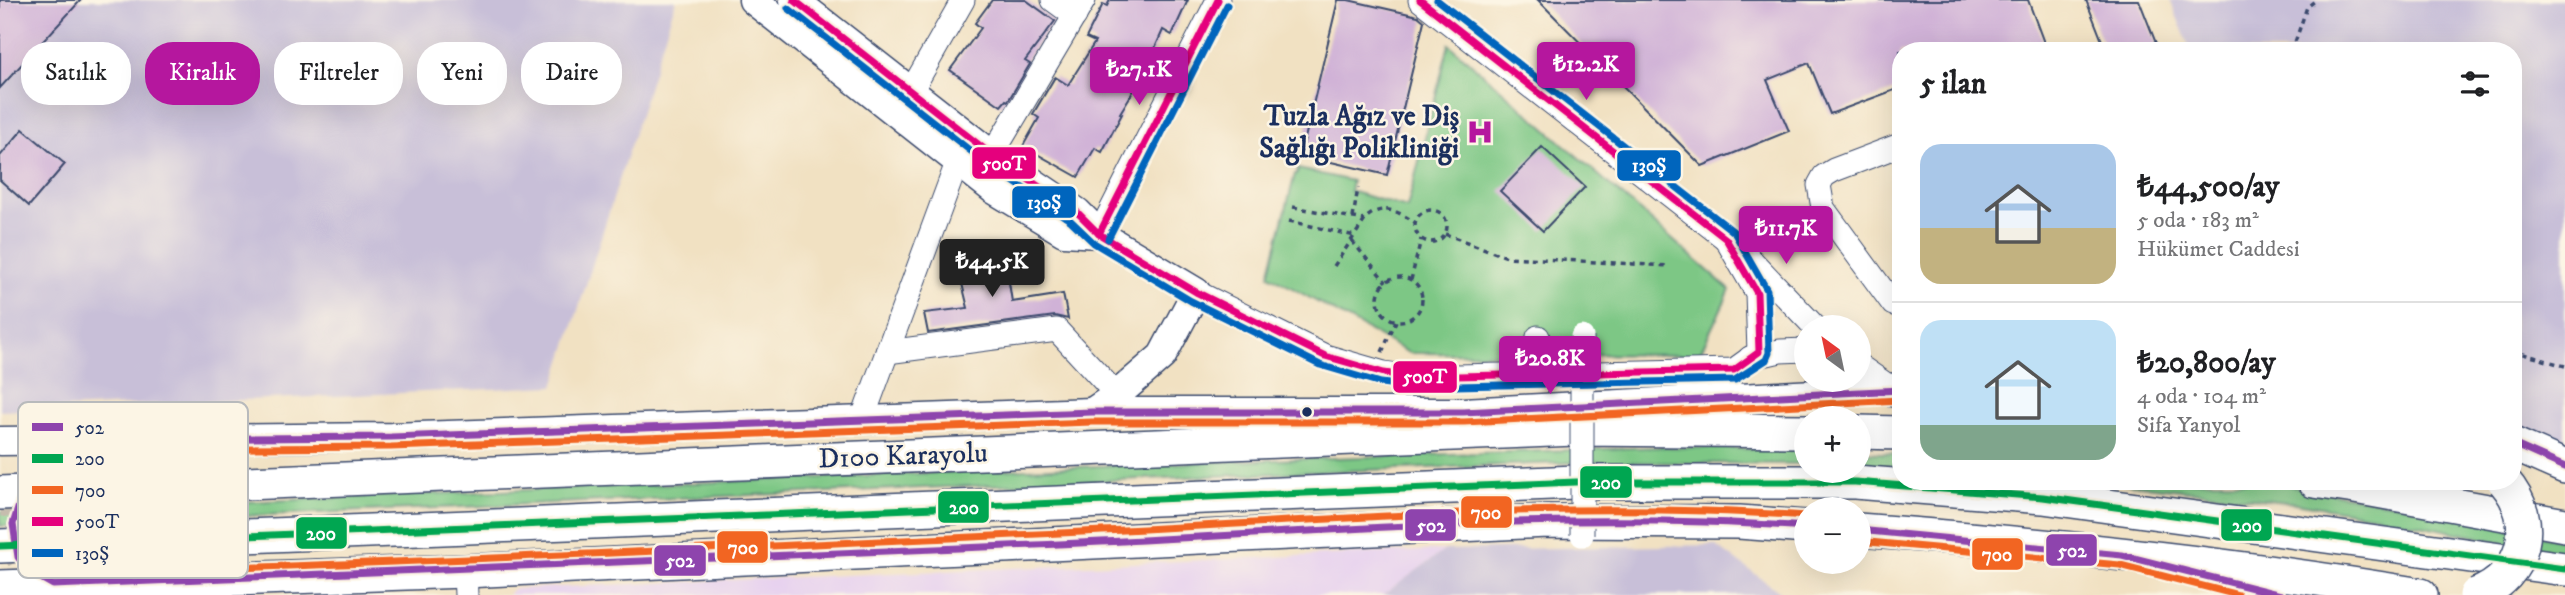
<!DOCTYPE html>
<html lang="tr">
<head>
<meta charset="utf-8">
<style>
	body { margin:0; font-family:"IM FELL DW Pica",serif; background:#f6f6f6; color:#202124; height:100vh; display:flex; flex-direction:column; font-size:26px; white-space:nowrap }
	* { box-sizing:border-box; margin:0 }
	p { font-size:23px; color:#757577 }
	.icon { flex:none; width:38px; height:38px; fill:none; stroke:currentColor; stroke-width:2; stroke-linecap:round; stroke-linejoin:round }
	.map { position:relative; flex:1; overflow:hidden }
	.sheet { position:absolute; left:1892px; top:42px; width:630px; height:448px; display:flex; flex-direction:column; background:#fff; border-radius:28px; box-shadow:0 7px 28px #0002 }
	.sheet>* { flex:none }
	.top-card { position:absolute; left:21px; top:42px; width:665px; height:63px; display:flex; gap:14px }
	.needle { width:46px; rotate:327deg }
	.buttons { position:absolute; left:1794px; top:315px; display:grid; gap:14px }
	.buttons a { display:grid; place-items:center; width:77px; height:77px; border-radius:50%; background:#fff; box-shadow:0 7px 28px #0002; font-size:35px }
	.price { position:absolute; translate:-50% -60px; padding:0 16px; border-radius:7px; background:#b5179e; color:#fff; font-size:23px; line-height:46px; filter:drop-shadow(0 2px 4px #0008) }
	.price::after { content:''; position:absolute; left:50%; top:42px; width:21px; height:16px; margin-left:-10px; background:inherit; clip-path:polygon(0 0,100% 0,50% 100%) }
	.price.active { background:#222; color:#fff }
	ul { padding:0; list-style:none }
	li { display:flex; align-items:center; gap:21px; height:175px; padding:0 28px }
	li+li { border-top:2px solid #e0e0e0 }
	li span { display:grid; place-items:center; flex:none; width:196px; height:140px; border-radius:21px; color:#555 }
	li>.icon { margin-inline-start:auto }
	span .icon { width:84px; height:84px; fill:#fffc; stroke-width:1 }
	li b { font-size:30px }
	h2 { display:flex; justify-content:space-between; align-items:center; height:84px; padding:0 28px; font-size:30px }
	.chip { padding:0 24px; border-radius:28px; background:#fff; box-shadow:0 7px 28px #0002; font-size:24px; line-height:63px }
	.chip.active { background:#b5179e; color:#fff }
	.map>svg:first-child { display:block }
	.built { fill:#e7d2ef }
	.industrial { fill:#c8bfd8 }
	.green { fill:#7dc785; stroke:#4c7b72; stroke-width:2 }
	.building { fill:#d0b2d7 }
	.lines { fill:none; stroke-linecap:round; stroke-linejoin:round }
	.major-tunnel { stroke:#c6bdae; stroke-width:28; stroke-dasharray:28 14; stroke-linecap:butt }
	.minor-casing { stroke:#3b4a6d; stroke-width:25 }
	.major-casing { stroke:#3b4a6d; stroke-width:31 }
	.highway-casing { stroke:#3b4a6d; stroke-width:36 }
	.path { stroke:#3b4a6d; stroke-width:3.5; stroke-dasharray:5 5; stroke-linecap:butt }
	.minor { stroke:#fff; stroke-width:23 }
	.major { stroke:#fff; stroke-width:28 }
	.highway { stroke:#fff; stroke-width:33 }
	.minor-bridge-casing { stroke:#3b4a6d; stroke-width:25; stroke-linecap:butt }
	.highway-bridge-casing { stroke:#3b4a6d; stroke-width:36; stroke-linecap:butt }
	.minor-bridge { stroke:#fff; stroke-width:23 }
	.highway-bridge { stroke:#fff; stroke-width:33 }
	.bus-1-casing { stroke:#fcf5e5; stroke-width:12 }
	.bus-2-casing { stroke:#fcf5e5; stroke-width:12 }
	.bus-3-casing { stroke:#fcf5e5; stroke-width:12 }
	.bus-4-casing { stroke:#fcf5e5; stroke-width:12 }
	.bus-5-casing { stroke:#fcf5e5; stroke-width:12 }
	.bus-1 { stroke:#8e44ad; stroke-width:7 }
	.bus-2 { stroke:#00a651; stroke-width:7 }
	.bus-3 { stroke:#f26522; stroke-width:7 }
	.bus-4 { stroke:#e5007d; stroke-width:7 }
	.bus-5 { stroke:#0065bd; stroke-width:7 }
	.bus-dot { fill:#1b2f5e; stroke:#fcf5e5; stroke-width:2.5 }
	.labels { text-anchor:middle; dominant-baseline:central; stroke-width:5; stroke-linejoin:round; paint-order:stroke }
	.poi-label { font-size:28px; font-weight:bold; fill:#1b2f5e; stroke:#fcf5e5; text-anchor:end }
	.street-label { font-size:28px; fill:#1b2f5e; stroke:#fcf5e5 }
	.key { fill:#fcf5e5; stroke:#b8babc; stroke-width:2 }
	.key-label { font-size:19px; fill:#1b2f5e }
	.line-badge { stroke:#fcf5e5; stroke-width:2.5 }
	.badge-label { font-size:19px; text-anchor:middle; font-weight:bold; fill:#fff }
</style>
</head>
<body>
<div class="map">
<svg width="2565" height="595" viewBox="0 0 2565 595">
	<rect width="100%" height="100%" fill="#fcf5e5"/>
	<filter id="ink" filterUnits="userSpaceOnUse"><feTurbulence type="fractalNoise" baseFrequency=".0143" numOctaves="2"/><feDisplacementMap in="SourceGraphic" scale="14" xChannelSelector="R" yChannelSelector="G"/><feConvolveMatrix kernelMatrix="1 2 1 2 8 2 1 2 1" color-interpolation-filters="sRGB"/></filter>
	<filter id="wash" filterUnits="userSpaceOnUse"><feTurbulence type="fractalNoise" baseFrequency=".00686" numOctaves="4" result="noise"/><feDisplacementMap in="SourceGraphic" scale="28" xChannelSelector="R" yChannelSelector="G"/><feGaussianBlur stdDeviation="1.57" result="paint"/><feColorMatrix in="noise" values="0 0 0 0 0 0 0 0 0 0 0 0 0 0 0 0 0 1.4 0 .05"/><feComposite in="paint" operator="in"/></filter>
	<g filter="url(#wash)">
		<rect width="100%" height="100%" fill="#f1e1c2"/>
		<!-- built -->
		<polygon class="built" points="1445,550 1383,595 508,595 513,589"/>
		<!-- industrial -->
		<g class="industrial">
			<polygon points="0,0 676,0 554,386 0,411"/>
			<polygon points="2170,0 2565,0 2565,448 2513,436 2513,51 2191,51"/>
			<polygon points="1715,545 1784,595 1383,595 1445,550"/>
		</g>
		<!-- green -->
		<g class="green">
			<polygon points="1449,44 1730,290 1699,355 1409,353 1269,275 1295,174 1297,174 1298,169 1352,181 1350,191 1407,208"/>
			<polygon points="1660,447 1806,450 1806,464 1591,462 1311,472 0,526 0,512 1121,465"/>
			<polygon points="1859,452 1900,454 1900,467 1859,465"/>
			<polygon points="2102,481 2250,481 2287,485 2401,505 2565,541 2565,556 2383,517 2295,503"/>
		</g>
		<g id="blocks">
			<!-- building -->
			<g class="building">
				<polygon points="0,0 81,0 0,88"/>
				<polygon points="992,0 1026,0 1055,21 1025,61 1030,64 1008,101 1006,100 1001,106 950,70 981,28 975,23"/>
				<polygon points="1110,0 1188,0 1172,35 1163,30 1142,77 1120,113 1122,114 1102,152 1095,148 1078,177 1023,146 1039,118 1033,114 1055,77 1068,85 1095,42 1086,38 1103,4 1107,6"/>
				<polygon points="1338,0 1348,0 1418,16 1424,21 1387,175 1301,155"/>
				<polygon points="1538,0 2028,0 2047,51 1900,51 1900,88 1830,114 1809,63 1767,80 1789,131 1702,166"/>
				<polygon points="2086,0 2139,0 2159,51 2106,51"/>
				<polygon points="23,129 65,164 29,206 0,180 0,156"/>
				<polygon points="1542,147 1585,187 1543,231 1500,191"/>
				<polygon points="1004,250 1012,302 1063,294 1068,319 1055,316 928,333 924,313 968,308 957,263"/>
			</g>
		</g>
	</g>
	<g filter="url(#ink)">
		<use href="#blocks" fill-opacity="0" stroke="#3b4a6d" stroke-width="2"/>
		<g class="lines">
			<!-- major-tunnel -->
			<path class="major-tunnel" d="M 53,585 C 31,573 17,564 14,538 C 8,485 46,486 82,470 C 98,463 113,449 127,439"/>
			<!-- minor casing -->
			<g class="minor-casing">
				<g id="minor">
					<polyline points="1053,0 1075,16"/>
					<polyline points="1420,0 1726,239 1751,260 1815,327"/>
					<polyline points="910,93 963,0"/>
					<polyline points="992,155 1084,0"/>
					<polyline points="1099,234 1218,0"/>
					<polyline points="1196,292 1325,356 1384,373 1412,377 1734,370 1759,352 1757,293 1726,239"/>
					<polyline points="1893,304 1823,208 1819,185 1824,176 1834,170 1900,145"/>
					<polyline points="887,352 1057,330 1117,395"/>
					<polyline points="1750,358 1780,351 1806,350"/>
					<polyline points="1858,365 1894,390"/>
					<polyline points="1538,375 1538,337"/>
					<polyline points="862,420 957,163"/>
					<polyline points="465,571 466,595"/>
				</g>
			</g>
			<!-- major casing -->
			<g class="major-casing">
				<g id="major">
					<polyline points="753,0 993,189 1064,232 1099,234"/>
					<polyline points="794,0 992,155 1077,212 1099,234 1196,292 1162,356 1117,395 1092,412"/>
					<polyline points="0,441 391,437 1092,412 1463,412 1894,390"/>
				</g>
			</g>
			<!-- highway casing -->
			<g class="highway-casing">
				<g id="highway">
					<polyline points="1894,390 1900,390"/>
					<polyline points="1858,432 1900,433"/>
					<polyline points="2513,444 2565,467"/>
					<polyline points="2314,481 2355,487 2565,525"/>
					<polyline points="0,493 1575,429 1806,431"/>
					<path d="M 1858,530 C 2047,544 2235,564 2421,595"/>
					<polyline points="0,546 1576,482 1855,482 2043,497 2565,569"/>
					<polyline points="0,587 465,571 1547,521 1739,522 1806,527"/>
				</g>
			</g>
			<!-- path -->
			<g class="path">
				<polyline points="2292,51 2307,7 2316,0"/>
				<polyline points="1293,207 1365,220"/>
				<circle cx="1431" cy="226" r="16"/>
				<polyline points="1353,218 1358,188"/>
				<polyline points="1289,221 1355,236"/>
				<polyline points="1445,234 1507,257 1669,266"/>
				<polyline points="1352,241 1386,282"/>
				<path d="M 1334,266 L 1367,217 C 1384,203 1399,212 1416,223"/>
				<circle cx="1400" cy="299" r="22"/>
				<polyline points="1411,280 1421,239"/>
				<polyline points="2513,351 2565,366"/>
				<polyline points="1382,352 1396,321"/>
			</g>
			<!-- minor -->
			<use href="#minor" class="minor"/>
			<!-- major -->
			<use href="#major" class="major"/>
			<!-- highway -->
			<use href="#highway" class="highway"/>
			<!-- minor-bridge casing -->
			<g class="minor-bridge-casing">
				<polyline id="minor-bridge" points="1582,535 1582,337"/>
			</g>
			<!-- highway-bridge casing -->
			<g class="highway-bridge-casing">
				<path id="highway-bridge" d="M 2476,595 C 2526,576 2539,521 2504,481"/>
			</g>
			<!-- minor-bridge -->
			<use href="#minor-bridge" class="minor-bridge"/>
			<!-- highway-bridge -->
			<use href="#highway-bridge" class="highway-bridge"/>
			<!-- bus-1 casing -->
			<g class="bus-1-casing">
				<g id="bus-1">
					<polyline points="2513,444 2565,467"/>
					<path d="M 1806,527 C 1573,510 1334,531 1101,542 C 752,558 403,573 53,585 L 30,572 L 18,557 L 13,524 L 20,502 L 32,488 L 83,469 L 127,439 L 391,437 L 1092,412 L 1463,412 L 1900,390"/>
					<polyline points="1858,530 2122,555 2281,595"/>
				</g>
			</g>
			<!-- bus-2 casing -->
			<g class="bus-2-casing">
				<polyline id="bus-2" points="0,546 1576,482 1855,482 2043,497 2565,569"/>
			</g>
			<!-- bus-3 casing -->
			<g class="bus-3-casing">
				<g id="bus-3">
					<path d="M 1806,516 C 1574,499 1335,520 1102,531 C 753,547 405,563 56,574 L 37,564 L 28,553 L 24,525 L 29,507 L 38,497 L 88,478 L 130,449 L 391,447 L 1092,422 L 1464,422 L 1900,400"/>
					<polyline points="1858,541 2120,565 2238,595"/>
				</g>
			</g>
			<!-- bus-4 casing -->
			<g class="bus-4-casing">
				<g id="bus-4">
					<polyline points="794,0 992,155 1077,212 1099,234 1196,292 1325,356 1384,373 1412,377 1734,370 1759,352 1757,293 1726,239 1420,0"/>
					<polyline points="1099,234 1218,0"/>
				</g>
			</g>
			<!-- bus-5 casing -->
			<g class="bus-5-casing">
				<g id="bus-5">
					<polyline points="788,8 986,163 1070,220 1094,243 1191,301 1320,365 1381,383 1412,387 1735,380 1766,360 1769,353 1767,290 1734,232 1437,0"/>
					<polyline points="1108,239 1227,5"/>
				</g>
			</g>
			<!-- bus-1 -->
			<use href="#bus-1" class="bus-1"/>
			<!-- bus-2 -->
			<use href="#bus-2" class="bus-2"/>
			<!-- bus-3 -->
			<use href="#bus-3" class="bus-3"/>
			<!-- bus-4 -->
			<use href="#bus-4" class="bus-4"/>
			<!-- bus-5 -->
			<use href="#bus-5" class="bus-5"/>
		</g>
	</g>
	<!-- icons -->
	<defs>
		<g id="hospital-bare" transform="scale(2.1)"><path d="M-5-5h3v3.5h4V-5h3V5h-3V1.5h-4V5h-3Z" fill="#b5179e" stroke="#fcf5e5" stroke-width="2.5" paint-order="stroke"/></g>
	</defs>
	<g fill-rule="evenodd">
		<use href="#hospital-bare" x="1480" y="132"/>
	</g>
	<!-- markers -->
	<circle class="bus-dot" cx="1307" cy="412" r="6"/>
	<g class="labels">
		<!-- poi labels -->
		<g class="poi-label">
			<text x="1459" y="116">Tuzla Ağız ve Diş<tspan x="1459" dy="32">Sağlığı Polikliniği</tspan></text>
		</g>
		<!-- street labels -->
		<g class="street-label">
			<text transform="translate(903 456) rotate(-2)">D100 Karayolu</text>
		</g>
	</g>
	<!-- legend -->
	<rect x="18" y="402" width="230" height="176" rx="10" class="key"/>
	<rect x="32" y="423" width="31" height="8" fill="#8e44ad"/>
	<rect x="32" y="454" width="31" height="9" fill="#00a651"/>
	<rect x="32" y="486" width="31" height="8" fill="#f26522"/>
	<rect x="32" y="517" width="31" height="9" fill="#e5007d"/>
	<rect x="32" y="549" width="31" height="8" fill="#0065bd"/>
	<g class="key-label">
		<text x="75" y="434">502</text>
		<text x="75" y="465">200</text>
		<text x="75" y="497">700</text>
		<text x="75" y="528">500T</text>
		<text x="75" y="560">130Ş</text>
	</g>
	<g class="line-badge">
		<rect x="971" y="146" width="66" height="34" rx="7" fill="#e5007d"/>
		<rect x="1616" y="149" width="66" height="33" rx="7" fill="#0065bd"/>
		<rect x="1011" y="185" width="66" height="34" rx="7" fill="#0065bd"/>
		<rect x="1392" y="360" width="66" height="34" rx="7" fill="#e5007d"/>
		<rect x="1579" y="465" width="54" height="34" rx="7" fill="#00a651"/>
		<rect x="937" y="490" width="53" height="34" rx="7" fill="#00a651"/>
		<rect x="1460" y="495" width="53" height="34" rx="7" fill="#f26522"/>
		<rect x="1404" y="508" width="53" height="34" rx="7" fill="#8e44ad"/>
		<rect x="2220" y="508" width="53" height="34" rx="7" fill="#00a651"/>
		<rect x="295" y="516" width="53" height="34" rx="7" fill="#00a651"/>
		<rect x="716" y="530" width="53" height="34" rx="7" fill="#f26522"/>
		<rect x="2045" y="533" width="53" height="34" rx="7" fill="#8e44ad"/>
		<rect x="1971" y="537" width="53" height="34" rx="7" fill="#f26522"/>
		<rect x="653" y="544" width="54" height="33" rx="7" fill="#8e44ad"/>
	</g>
	<g class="badge-label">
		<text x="1004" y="170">500T</text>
		<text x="1649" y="172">130Ş</text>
		<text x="1044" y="209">130Ş</text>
		<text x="1425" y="383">500T</text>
		<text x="1606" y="489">200</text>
		<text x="964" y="514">200</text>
		<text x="1486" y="519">700</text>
		<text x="1431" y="532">502</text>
		<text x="2247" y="532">200</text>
		<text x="321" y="540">200</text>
		<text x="743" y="554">700</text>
		<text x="2072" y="557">502</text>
		<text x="1997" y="561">700</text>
		<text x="680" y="567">502</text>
	</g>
</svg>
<div class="buttons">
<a><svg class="needle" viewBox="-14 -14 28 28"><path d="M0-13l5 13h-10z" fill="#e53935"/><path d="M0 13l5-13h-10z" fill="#757577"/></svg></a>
<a>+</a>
<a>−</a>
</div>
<b class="price" style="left:1586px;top:102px">₺12.2K</b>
<b class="price" style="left:1139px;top:107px">₺27.1K</b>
<b class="price" style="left:1786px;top:266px">₺11.7K</b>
<b class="price active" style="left:992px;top:299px">₺44.5K</b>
<b class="price" style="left:1550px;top:396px">₺20.8K</b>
<div class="top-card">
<a class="chip">Satılık</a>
<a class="chip active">Kiralık</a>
<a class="chip">Filtreler</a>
<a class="chip">Yeni</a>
<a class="chip">Daire</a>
</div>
<section class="sheet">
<h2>5 ilan<svg class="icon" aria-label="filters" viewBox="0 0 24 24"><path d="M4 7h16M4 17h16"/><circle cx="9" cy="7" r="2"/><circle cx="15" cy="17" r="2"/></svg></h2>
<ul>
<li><span style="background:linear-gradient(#a9c7e8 60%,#c2b280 0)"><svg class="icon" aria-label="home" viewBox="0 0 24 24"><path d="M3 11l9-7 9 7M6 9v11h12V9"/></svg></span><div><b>₺44,500/ay</b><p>5 oda · 183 m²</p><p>Hükümet Caddesi</p></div></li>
<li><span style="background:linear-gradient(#bfe0f5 75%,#7fa58c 0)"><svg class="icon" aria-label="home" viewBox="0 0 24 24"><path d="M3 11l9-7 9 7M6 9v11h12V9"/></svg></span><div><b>₺20,800/ay</b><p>4 oda · 104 m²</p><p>Sifa Yanyol</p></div></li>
</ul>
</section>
</div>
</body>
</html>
